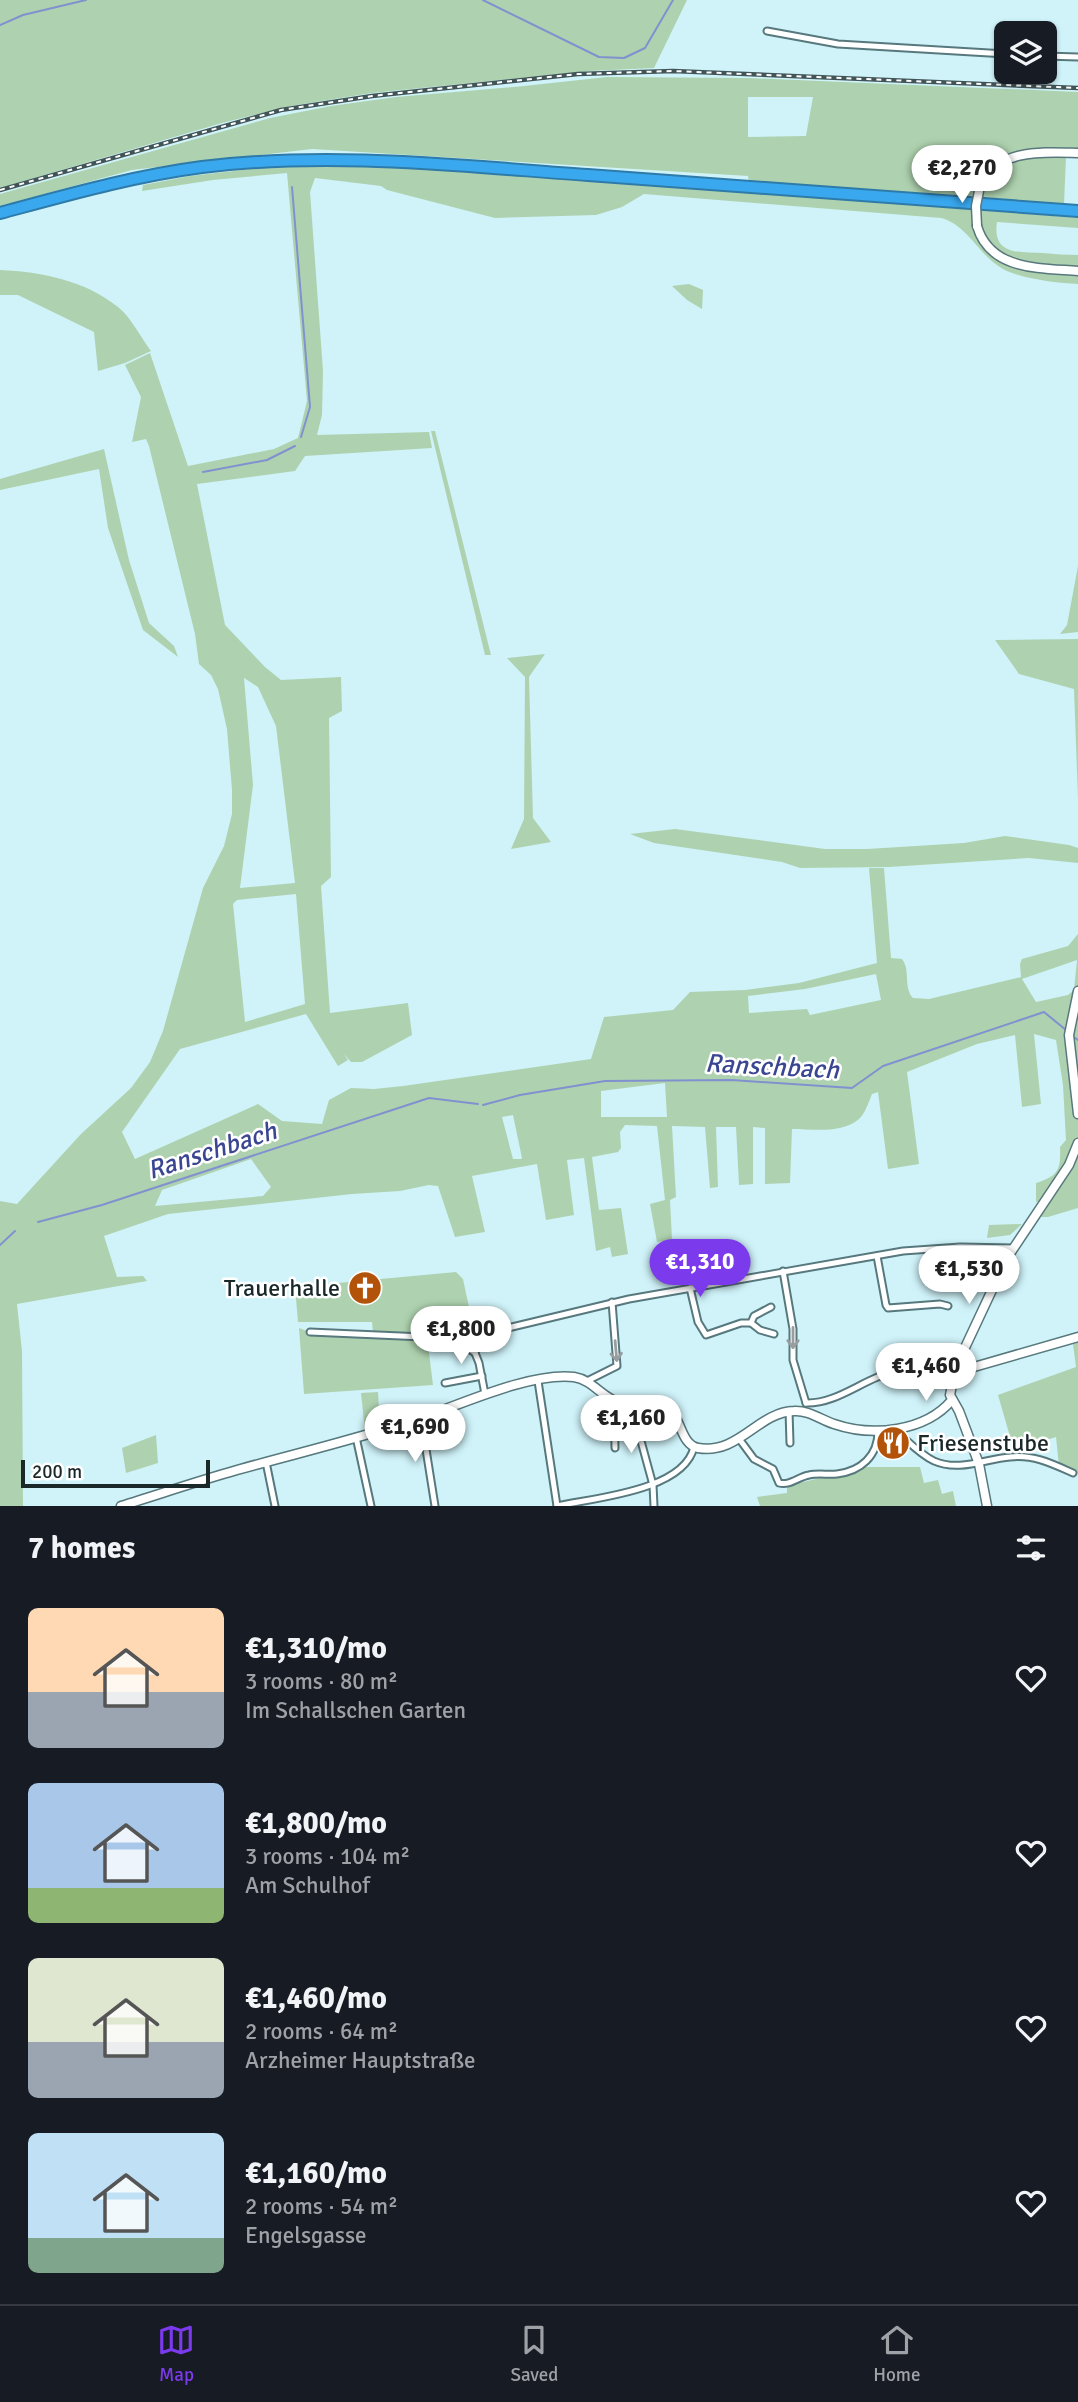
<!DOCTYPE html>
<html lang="en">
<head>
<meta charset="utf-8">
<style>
	body { margin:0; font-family:Signika,sans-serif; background:#20242c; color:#f1f3f6; height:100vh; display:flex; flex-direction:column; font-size:26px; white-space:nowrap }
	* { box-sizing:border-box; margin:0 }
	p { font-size:23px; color:#9ea1a6 }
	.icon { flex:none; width:38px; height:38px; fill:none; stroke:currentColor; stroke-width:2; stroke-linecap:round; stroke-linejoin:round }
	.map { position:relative; height:1506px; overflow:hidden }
	.panel { display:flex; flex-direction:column; background:#171b24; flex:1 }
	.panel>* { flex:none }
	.fabs { position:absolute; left:994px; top:21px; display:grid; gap:14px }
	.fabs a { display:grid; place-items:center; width:63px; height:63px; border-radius:10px; background:#171b24; box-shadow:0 2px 5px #0004; font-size:35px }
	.scale { position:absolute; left:21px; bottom:18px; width:189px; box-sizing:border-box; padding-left:7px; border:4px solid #1a282a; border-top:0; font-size:19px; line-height:24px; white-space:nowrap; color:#1a282a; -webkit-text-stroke:5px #fff; paint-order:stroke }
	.price { position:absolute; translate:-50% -60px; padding:0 16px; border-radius:24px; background:#fff; color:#222; font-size:23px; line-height:46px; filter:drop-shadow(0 2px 4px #0008) }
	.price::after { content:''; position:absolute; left:50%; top:42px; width:21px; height:16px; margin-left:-10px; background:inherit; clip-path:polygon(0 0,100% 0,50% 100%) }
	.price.active { background:#7c3aed; color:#fff }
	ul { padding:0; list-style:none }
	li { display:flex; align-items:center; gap:21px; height:175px; padding:0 28px }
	li span { display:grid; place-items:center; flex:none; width:196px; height:140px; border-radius:10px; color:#555 }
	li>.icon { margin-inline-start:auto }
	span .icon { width:84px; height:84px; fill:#fffc; stroke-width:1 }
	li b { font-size:30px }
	h2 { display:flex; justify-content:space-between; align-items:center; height:84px; padding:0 28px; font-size:30px }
	.menu { display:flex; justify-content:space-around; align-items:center; height:98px; border-top:2px solid #363941; background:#171b24; font-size:19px; color:#9ea1a6 }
	.menu a { display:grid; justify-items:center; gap:4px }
	.menu .active { color:#7c3aed }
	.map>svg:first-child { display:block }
	.green { fill:#aed2af; fill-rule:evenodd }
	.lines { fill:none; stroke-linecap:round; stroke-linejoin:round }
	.stream { stroke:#8191cf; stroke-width:2 }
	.street-casing { stroke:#57787d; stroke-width:9 }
	.secondary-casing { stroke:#57787d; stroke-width:11 }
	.highway-casing { stroke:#2e7ba9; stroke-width:14 }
	.street { stroke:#fff; stroke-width:5 }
	.secondary { stroke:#fff; stroke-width:8 }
	.highway { stroke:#39a8ee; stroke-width:10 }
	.rail-casing { stroke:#415457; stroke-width:4.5 }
	.rail { stroke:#fff; stroke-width:2; stroke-dasharray:5; stroke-linecap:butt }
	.secondary-bridge-casing { stroke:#57787d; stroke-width:11; stroke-linecap:butt }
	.secondary-bridge { stroke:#fff; stroke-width:8 }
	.oneway { stroke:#989e9f }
	.labels { text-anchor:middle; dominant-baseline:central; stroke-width:5; stroke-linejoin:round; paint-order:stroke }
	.poi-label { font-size:24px; fill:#1a282a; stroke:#fff; text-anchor:end }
	.water-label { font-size:26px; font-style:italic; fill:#3a4692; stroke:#fff }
</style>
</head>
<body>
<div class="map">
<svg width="1078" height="1506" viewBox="0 0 1078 1506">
	<rect width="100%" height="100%" fill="#cff3f9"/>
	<!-- green -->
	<g class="green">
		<polygon points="0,0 687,0 654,68 590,71 372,93 291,106 222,123 0,188"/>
		<path d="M 607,77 L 748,78 L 1078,92 L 1078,150 C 1032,149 989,144 972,197 L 749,182 L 748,176 L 312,149 L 132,170 L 0,206 L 0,194 L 270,118 L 331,106 L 396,97 L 524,86 ZM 748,97 L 813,97 L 806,136 L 748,137 Z"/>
		<path d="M 1066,157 L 1064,204 L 982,197 C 996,156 1028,157 1066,157 Z"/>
		<path d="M 286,165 L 358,165 L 580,178 L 1078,218 L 1078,228 L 997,222 C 992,255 1019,252 1043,253 C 1055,254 1066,255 1078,255 L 1078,284 C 1057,283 1022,279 1003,269 C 979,256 968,225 941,218 L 644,194 L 622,207 L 596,215 L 495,218 L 387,190 L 381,186 L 315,178 L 310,192 L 323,371 L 322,415 L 317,435 L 429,432 L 432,448 L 305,456 L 295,471 L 197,484 L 225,625 L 265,667 L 281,680 L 341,677 L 342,711 L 329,718 L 331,877 L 321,886 L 330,1013 L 408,1003 L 412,1035 L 362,1062 L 351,1062 L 344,1054 L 348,1060 L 338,1066 L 306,1014 L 180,1049 L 122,1132 L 135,1159 L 258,1104 L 282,1121 L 322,1124 L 329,1100 L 351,1088 L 374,1089 L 403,1086 L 591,1059 L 604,1017 L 673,1010 L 690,992 L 745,990 L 799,983 L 877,963 L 869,868 L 884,868 L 891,958 L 902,959 C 911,971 903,987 913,998 L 929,999 L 1021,977 L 1020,964 L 1022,959 L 1068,946 L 1078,934 L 1078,1208 L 1048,1217 L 1036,1217 L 1044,1200 L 1036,1202 L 1036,1183 C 1058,1176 1061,1170 1060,1147 L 1066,1140 L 1063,1085 L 1056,1040 L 1034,1034 L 1041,1104 L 1022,1107 L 1015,1035 L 977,1044 L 907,1072 L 919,1164 L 888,1169 L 878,1092 L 872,1094 C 869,1101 865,1114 859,1119 C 842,1134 812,1129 792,1129 L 790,1183 L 765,1184 L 765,1128 L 753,1127 L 753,1184 L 739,1185 L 736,1127 L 716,1127 L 718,1187 L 710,1188 L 705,1127 L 672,1126 L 676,1197 L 670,1200 L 672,1240 L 657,1242 L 650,1204 L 665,1200 L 657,1126 L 625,1125 L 620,1132 L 621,1148 L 618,1152 L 592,1157 L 599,1210 L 621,1208 L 628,1254 L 612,1257 L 610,1247 L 596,1251 L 584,1158 L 567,1160 L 574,1215 L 546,1220 L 537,1164 L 472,1176 L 485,1232 L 455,1237 L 438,1186 L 429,1185 L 400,1191 L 352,1194 L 168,1214 L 104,1236 L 117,1277 L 143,1276 L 147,1281 L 17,1304 L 22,1351 L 23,1506 L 0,1506 L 0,1201 L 17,1204 L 81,1134 L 131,1088 L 150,1062 L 163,1031 L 203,888 L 224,846 L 232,814 L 232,790 L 227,729 L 218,689 L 211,675 L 199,664 L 195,634 L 149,446 L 146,439 L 132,442 L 141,397 L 125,365 L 150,353 L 188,466 L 274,449 L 298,438 L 307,401 L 287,173 L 213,180 L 142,191 L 143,185 L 190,176 ZM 244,678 L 258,687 L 276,726 L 295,883 L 240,888 L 253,785 ZM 296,894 L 305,1004 L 245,1022 L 233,904 L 237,900 ZM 1077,960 L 1074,990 L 1068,995 L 1036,1002 L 1022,979 ZM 876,974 L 881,1000 L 810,1015 L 807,1009 L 749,1013 L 748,996 L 805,989 ZM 665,1083 L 667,1117 L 601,1117 L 601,1091 ZM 513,1115 L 522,1158 L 521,1159 L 513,1159 L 502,1117 ZM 251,1159 L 271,1187 L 263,1196 L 155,1206 L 162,1190 Z"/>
		<path d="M 0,270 C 42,272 84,280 118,307 C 131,317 141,338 151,351 L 125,363 L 98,371 L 94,332 L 18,295 L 0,295 Z"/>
		<polygon points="689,284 703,290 702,309 687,300 672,286"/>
		<polygon points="431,431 435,431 491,655 485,655"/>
		<polygon points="104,449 129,560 149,623 174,646 178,657 143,630 108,528 99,469 0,490 0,479"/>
		<polygon points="1078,566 1078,632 1060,634 1067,625"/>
		<polygon points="1078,639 1078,798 1074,689 1019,674 995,640"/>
		<polygon points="545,654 529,677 533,818 551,842 511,849 524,819 525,677 507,658"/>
		<polygon points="675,829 825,849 867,849 964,843 1005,836 1069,845 1078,848 1078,863 1029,858 889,867 800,868 782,862 654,843 630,834"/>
		<polygon points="1022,1224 1010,1235 987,1238 989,1225"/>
		<polygon points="456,1272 463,1279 470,1312 435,1316 439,1335 373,1332 372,1322 298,1322 295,1287"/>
		<polygon points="299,1328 310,1332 427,1337 433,1385 304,1394"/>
		<polygon points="1078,1342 1078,1473 1059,1466 1056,1437 1033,1444 1015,1454 998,1395 1076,1367 1073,1344"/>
		<polygon points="378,1392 380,1426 365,1431 361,1393"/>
		<polygon points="156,1435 158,1463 126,1473 122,1448"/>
		<polygon points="863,1467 920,1467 924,1483 938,1480 942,1494 953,1491 956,1506 760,1506 757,1497 787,1493 787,1486 828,1476 847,1476"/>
	</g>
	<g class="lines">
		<!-- stream -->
		<g class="stream">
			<polyline points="483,0 599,57 624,58 645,48 673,0"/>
			<polyline points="0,25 23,15 86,0"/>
			<polyline points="292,187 310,407 301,437"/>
			<polyline points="203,472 267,460 295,446"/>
			<polyline points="1072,1036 1078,1040"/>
			<polyline points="483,1105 520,1095 605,1081 732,1080 852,1088 883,1066 1044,1012 1066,1030"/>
			<polyline points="38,1222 102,1205 429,1098 478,1104"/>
			<polyline points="0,1245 15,1231"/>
		</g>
		<!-- street casing -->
		<g class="street-casing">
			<g id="street">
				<polyline points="767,31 838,44 1006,54"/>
				<polyline points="1045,56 1078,57"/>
				<polyline points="877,1256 886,1305 888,1308 940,1304 948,1306"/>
				<polyline points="783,1271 793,1329 793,1360 806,1403"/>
				<polyline points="690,1288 698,1322 706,1335 741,1323 751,1323 754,1316 771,1307"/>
				<polyline points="751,1323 760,1330 774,1334"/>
				<polyline points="310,1332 446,1338 460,1343 475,1353"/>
				<polyline points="538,1381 557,1506"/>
				<polyline points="587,1381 617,1366 612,1302"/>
				<polyline points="445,1383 482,1376"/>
				<polyline points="485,1394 479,1363 475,1353 477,1344 484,1335 512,1327 629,1299 903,1251 960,1247 1013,1248"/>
				<polyline points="614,1400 615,1448"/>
				<path d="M 806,1403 C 839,1404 866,1376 898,1371"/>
				<polyline points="640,1404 641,1441 653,1485 654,1506"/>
				<polyline points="789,1411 790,1443"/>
				<polyline points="421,1418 435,1506"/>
				<path d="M 895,1430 C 907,1440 919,1454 934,1461 C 959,1472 985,1459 1010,1457 C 1033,1454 1053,1464 1073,1473"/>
				<polyline points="356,1437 371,1506"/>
				<path d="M 740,1440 L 754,1459 L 773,1469 L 779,1483 C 790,1486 798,1477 809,1475 C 818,1473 828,1475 837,1474 C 861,1471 878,1456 878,1431"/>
				<polyline points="266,1462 275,1506"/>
				<path d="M 557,1506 C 593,1498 684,1491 694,1447"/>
			</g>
		</g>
		<!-- secondary casing -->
		<g class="secondary-casing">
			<g id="secondary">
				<path d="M 980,186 C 998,148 1043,152 1078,153"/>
				<path d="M 977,226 C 990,271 1041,268 1078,271"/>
				<polyline points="1078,991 1069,1035 1078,1114"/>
				<polyline points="960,1371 1078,1337"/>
				<path d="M 121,1506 C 160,1494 198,1481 237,1470 C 298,1453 361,1438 421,1418 C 462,1404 531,1372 574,1377 C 593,1380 602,1398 620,1403 C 635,1407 658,1398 671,1411 C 681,1421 682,1445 698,1448 C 739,1455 758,1412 794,1411 C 809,1410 821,1420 834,1424 C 872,1437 925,1432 952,1400"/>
				<polyline points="987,1506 979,1464 959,1411 950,1395 953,1380 960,1371 962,1354 1007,1258 1069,1165 1078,1143"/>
			</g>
		</g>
		<!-- highway casing -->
		<g class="highway-casing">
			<path id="highway" d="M 0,213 C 67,195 133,176 202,167 C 330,151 460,166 588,175 C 752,187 915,199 1078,211"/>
		</g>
		<!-- street -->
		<use href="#street" class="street"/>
		<!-- secondary -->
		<use href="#secondary" class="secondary"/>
		<!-- highway -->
		<use href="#highway" class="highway"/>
		<!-- rail casing -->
		<g class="rail-casing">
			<polyline id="rail" points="0,190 281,110 372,96 578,74 673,71 1078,88"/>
		</g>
		<!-- rail -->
		<use href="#rail" class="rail"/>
		<!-- secondary-bridge casing -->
		<g class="secondary-bridge-casing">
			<polyline id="secondary-bridge" points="977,226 976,206 980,186"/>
		</g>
		<!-- secondary-bridge -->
		<use href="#secondary-bridge" class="secondary-bridge"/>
	</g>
	<!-- one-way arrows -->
	<defs><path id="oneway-shaft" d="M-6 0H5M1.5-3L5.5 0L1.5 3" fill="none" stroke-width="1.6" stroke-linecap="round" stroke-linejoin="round" transform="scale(1.75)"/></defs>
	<g class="oneway">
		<use href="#oneway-shaft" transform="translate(793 1338) rotate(90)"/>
		<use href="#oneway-shaft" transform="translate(616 1351) rotate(85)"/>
	</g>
	<!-- icons -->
	<defs>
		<g id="church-disc" transform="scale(1.75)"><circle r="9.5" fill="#b35309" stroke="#fff"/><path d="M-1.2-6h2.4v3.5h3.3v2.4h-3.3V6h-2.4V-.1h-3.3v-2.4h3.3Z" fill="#fff"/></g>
		<g id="restaurant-disc" transform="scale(1.75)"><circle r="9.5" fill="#b35309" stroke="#fff"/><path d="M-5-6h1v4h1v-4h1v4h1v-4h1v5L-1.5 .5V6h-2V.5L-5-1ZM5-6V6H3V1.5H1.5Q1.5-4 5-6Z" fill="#fff"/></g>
	</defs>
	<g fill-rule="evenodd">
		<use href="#church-disc" x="365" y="1288"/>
		<use href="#restaurant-disc" x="893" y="1443"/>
	</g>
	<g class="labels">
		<!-- poi labels -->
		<g class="poi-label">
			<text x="340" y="1288">Trauerhalle</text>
			<text x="917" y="1443" text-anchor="start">Friesenstube</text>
		</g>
		<!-- water labels -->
		<g class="water-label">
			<text transform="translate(772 1067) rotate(3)">Ranschbach</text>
			<text transform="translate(212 1151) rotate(-18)">Ranschbach</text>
		</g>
	</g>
</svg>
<div class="fabs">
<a><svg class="icon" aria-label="layers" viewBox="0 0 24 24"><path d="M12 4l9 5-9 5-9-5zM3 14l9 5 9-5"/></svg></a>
</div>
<div class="scale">200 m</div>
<b class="price" style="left:962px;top:205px">€2,270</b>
<b class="price active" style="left:700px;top:1299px">€1,310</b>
<b class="price" style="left:969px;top:1306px">€1,530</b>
<b class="price" style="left:461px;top:1366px">€1,800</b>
<b class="price" style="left:926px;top:1403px">€1,460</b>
<b class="price" style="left:631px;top:1455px">€1,160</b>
<b class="price" style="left:415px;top:1464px">€1,690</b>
</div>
<section class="panel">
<h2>7 homes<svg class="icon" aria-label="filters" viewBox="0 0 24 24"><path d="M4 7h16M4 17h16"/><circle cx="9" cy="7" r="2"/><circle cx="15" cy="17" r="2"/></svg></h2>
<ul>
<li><span style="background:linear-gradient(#ffd9b3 60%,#9aa5b1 0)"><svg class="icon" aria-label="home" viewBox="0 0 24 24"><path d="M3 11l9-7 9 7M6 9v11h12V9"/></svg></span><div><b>€1,310/mo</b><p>3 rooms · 80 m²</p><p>Im Schallschen Garten</p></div><svg class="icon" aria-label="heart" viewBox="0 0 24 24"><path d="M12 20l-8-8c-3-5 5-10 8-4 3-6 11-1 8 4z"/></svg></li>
<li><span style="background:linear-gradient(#a9c7e8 75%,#8fb573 0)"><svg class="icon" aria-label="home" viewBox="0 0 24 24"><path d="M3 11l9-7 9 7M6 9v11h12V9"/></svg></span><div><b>€1,800/mo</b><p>3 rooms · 104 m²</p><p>Am Schulhof</p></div><svg class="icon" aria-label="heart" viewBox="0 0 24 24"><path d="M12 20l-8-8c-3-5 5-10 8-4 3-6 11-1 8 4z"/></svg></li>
<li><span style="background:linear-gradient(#dfe7d0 60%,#9aa5b1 0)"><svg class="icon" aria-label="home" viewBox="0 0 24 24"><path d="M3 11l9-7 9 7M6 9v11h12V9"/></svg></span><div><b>€1,460/mo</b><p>2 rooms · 64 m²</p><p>Arzheimer Hauptstraße</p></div><svg class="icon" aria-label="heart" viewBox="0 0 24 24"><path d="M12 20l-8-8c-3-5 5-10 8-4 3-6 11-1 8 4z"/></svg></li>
<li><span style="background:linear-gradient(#bfe0f5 75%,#7fa58c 0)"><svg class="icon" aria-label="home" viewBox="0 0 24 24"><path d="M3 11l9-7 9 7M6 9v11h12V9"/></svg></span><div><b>€1,160/mo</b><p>2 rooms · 54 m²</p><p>Engelsgasse</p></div><svg class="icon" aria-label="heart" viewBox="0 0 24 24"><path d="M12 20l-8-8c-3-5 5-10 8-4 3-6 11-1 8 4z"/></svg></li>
</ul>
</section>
<nav class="menu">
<a class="active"><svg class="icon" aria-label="map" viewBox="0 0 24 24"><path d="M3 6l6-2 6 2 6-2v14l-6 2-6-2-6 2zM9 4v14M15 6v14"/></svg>Map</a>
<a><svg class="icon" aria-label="saved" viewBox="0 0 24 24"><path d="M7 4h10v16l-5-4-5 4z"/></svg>Saved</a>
<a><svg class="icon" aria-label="home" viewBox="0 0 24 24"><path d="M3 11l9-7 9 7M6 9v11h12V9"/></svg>Home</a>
</nav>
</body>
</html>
